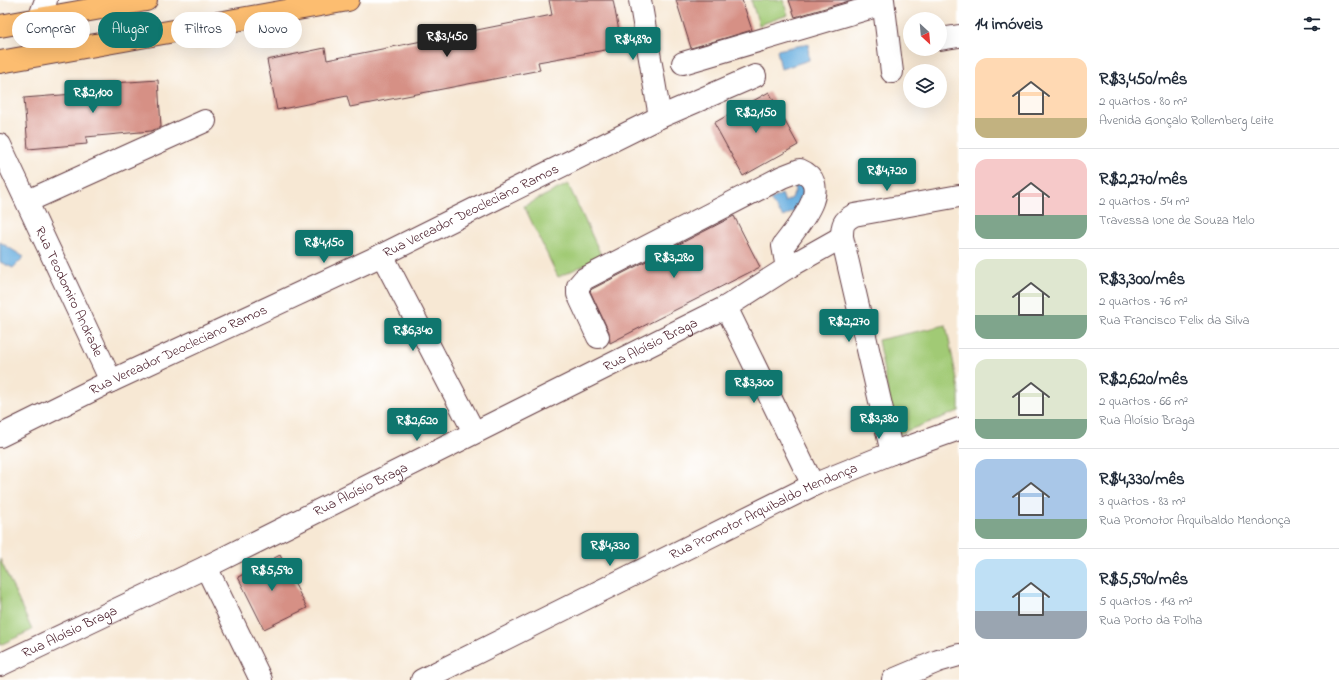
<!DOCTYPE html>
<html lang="pt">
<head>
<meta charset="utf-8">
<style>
	body { margin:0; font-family:"Indie Flower",sans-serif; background:#f6f6f7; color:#1f2937; height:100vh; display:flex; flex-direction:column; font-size:15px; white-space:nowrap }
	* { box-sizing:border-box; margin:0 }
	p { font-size:13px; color:#747a83 }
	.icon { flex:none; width:22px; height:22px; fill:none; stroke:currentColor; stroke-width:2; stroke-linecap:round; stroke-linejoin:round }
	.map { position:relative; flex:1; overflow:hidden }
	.side { display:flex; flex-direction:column; background:#fff; width:380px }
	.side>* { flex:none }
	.guide { position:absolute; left:12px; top:12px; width:380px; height:36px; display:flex; gap:8px }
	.needle { width:26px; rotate:154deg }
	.controls { position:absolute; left:903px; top:12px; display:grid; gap:8px }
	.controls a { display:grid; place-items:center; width:44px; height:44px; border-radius:50%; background:#fff; box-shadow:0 4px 16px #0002; font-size:20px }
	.price { position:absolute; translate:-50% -34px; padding:0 9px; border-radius:4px; background:#0f766e; color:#fff; font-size:13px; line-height:26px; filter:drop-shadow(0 1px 2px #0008) }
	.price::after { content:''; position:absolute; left:50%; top:24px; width:12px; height:9px; margin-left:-6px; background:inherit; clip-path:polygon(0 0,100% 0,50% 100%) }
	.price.on { background:#222; color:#fff }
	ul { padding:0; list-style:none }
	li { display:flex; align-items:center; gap:12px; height:100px; padding:0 16px }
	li+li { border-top:1px solid #e0e1e3 }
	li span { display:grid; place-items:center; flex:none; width:112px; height:80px; border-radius:12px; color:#555 }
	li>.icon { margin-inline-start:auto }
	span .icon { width:48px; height:48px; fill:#fffc; stroke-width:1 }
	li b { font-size:17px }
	h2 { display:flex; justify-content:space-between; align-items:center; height:48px; padding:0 16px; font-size:17px }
	.tag { padding:0 14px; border-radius:18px; background:#fff; box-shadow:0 4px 16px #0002; font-size:14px; line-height:36px }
	.tag.on { background:#0f766e; color:#fff }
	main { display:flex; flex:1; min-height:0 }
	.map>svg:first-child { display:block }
	.green { fill:#a1ca75; stroke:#767450 }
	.water { fill:#69afdf; stroke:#5a6785 }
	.building { fill:#d69085 }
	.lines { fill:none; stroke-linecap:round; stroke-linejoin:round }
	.minor-casing { stroke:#643d44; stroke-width:24 }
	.major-casing { stroke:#643d44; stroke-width:24 }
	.minor { stroke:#fff; stroke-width:22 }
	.major { stroke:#fcbd6f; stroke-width:22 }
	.labels { text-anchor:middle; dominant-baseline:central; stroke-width:3.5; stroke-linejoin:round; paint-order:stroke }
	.street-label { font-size:14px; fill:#4a1f2b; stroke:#fff }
</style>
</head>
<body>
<main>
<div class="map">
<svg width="959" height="680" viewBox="0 0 959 680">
	<rect width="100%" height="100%" fill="#fff"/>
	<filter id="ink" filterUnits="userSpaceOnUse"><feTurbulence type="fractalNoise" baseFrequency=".025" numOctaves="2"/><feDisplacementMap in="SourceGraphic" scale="8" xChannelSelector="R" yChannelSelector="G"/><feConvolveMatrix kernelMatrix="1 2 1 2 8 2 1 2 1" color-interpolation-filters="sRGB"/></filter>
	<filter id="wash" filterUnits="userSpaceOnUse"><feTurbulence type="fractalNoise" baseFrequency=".012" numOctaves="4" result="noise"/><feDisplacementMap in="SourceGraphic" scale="16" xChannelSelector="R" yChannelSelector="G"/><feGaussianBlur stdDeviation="0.9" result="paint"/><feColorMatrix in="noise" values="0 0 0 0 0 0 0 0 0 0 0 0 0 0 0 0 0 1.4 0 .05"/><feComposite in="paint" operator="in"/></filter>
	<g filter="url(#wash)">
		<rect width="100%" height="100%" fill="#f7e8d4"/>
		<!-- green -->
		<g class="green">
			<polygon points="751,0 783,0 788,15 759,25"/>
			<polygon points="568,184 602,257 558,277 524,206"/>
			<polygon points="946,325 959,390 959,411 896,435 878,340"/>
			<polygon points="0,559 32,630 0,645"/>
		</g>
		<!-- water -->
		<g class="water">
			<polygon points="808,44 809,60 781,69 777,50"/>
			<polygon points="805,177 803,207 783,217 770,200 782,194 785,202 792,198 795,191 793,183"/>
			<polygon points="0,242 24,257 13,268 0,262"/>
		</g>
		<g id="blocks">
			<!-- building -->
			<g class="building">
				<polygon points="549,0 613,0 622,47 538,62 540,70 350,107 347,96 277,110 267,60 325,48 327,60 552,15"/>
				<polygon points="676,0 742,0 752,30 691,48"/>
				<polygon points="789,0 852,0 795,17"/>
				<polygon points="158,80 161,127 151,131 86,137 87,144 28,149 24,98 99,92 99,84"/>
				<polygon points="769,92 798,145 743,176 714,123"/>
				<polygon points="734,216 760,267 610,343 609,332 590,291 592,289"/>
				<polygon points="280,555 307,608 264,629 238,577"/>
			</g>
		</g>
	</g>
	<g filter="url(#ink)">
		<use href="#blocks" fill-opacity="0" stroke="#643d44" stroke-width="1"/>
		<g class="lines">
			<!-- minor casing -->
			<g class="minor-casing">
				<g id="minor">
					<polyline points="640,0 660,117"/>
					<polyline points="883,0 892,72"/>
					<polyline points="39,19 46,0"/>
					<polyline points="940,39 959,36"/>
					<polyline points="683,63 883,4"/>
					<path id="s1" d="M 0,145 L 111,381"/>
					<polyline points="28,201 205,121"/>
					<polyline points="382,255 474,432"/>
					<polyline points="726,307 813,485"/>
					<path d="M 598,337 L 578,294 L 578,286 L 584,279 L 782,177 L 800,170 C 836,185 796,228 783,246 L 787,268"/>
					<path id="s2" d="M 0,436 L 111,381 L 382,255 L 660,117 L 755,76"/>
					<path d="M 892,453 L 842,237 C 842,225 843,221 854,215 L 959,196"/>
					<polyline points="206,567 261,680"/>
					<path id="s3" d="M 0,665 L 206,567 L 726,307 L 787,268 L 842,237"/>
					<path id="s4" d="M 422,680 L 813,485 L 892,453 L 959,429"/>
					<polyline points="893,680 938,661 959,655"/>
				</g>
			</g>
			<!-- major casing -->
			<g class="major-casing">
				<g id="major">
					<polyline points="0,26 146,0"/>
					<polyline points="0,62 348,0"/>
				</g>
			</g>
			<!-- minor -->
			<use href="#minor" class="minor"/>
			<!-- major -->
			<use href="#major" class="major"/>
		</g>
	</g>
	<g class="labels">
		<!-- street labels -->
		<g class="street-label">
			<text stroke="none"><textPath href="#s2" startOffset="522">Rua Vereador Deocleciano Ramos</textPath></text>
			<text stroke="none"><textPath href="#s1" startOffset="162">Rua Teodomiro Andrade</textPath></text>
			<text stroke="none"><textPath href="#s3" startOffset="725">Rua Aloísio Braga</textPath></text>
			<text stroke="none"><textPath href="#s2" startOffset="198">Rua Vereador Deocleciano Ramos</textPath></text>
			<text stroke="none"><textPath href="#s3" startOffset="401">Rua Aloísio Braga</textPath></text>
			<text stroke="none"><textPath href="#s4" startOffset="381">Rua Promotor Arquibaldo Mendonça</textPath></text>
			<text stroke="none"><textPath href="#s3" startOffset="77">Rua Aloísio Braga</textPath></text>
		</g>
	</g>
</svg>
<div class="controls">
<a><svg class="needle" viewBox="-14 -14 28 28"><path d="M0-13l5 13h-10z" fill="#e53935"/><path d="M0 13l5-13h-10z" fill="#747a83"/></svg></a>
<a><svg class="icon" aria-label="layers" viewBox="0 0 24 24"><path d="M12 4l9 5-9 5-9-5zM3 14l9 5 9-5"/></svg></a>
</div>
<b class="price on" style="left:447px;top:58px">R$3,450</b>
<b class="price" style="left:633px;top:61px">R$4,890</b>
<b class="price" style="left:93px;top:114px">R$2,100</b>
<b class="price" style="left:756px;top:134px">R$2,150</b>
<b class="price" style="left:887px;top:192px">R$4,720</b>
<b class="price" style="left:324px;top:264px">R$4,150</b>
<b class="price" style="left:674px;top:279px">R$3,280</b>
<b class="price" style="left:849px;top:343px">R$2,270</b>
<b class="price" style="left:413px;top:352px">R$6,340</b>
<b class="price" style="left:754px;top:404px">R$3,300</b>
<b class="price" style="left:879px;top:440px">R$3,380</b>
<b class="price" style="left:417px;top:442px">R$2,620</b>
<b class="price" style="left:610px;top:567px">R$4,330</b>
<b class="price" style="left:272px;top:592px">R$5,590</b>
<div class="guide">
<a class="tag">Comprar</a>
<a class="tag on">Alugar</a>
<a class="tag">Filtros</a>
<a class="tag">Novo</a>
</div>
</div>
<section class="side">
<h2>14 imóveis<svg class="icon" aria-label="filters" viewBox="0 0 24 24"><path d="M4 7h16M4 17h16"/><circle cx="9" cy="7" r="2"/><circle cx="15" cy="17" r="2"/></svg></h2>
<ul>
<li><span style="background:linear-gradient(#ffd9b3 75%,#c2b280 0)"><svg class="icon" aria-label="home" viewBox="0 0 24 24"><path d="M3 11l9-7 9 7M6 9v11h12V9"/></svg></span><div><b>R$3,450/mês</b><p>2 quartos · 80 m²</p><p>Avenida Gonçalo Rollemberg Leite</p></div></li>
<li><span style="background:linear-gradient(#f6c9c9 70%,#7fa58c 0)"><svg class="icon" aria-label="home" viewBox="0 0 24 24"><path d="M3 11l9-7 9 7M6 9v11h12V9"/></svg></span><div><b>R$2,270/mês</b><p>2 quartos · 54 m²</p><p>Travessa Ione de Souza Melo</p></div></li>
<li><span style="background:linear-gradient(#dfe7d0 70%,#7fa58c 0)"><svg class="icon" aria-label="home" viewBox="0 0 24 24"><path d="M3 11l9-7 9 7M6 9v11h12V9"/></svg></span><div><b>R$3,300/mês</b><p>2 quartos · 76 m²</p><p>Rua Francisco Felix da Silva</p></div></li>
<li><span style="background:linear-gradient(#dfe7d0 75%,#7fa58c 0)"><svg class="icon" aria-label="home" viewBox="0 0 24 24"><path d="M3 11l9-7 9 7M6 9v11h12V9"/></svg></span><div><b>R$2,620/mês</b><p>2 quartos · 66 m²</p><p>Rua Aloísio Braga</p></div></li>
<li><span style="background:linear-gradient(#a9c7e8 75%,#7fa58c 0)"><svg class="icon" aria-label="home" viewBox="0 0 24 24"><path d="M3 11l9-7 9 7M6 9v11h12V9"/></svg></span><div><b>R$4,330/mês</b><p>3 quartos · 83 m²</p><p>Rua Promotor Arquibaldo Mendonça</p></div></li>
<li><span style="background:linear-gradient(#bfe0f5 65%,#9aa5b1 0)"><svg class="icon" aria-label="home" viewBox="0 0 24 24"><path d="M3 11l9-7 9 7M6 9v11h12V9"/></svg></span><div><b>R$5,590/mês</b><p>5 quartos · 143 m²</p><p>Rua Porto da Folha</p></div></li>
</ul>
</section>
</main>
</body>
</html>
